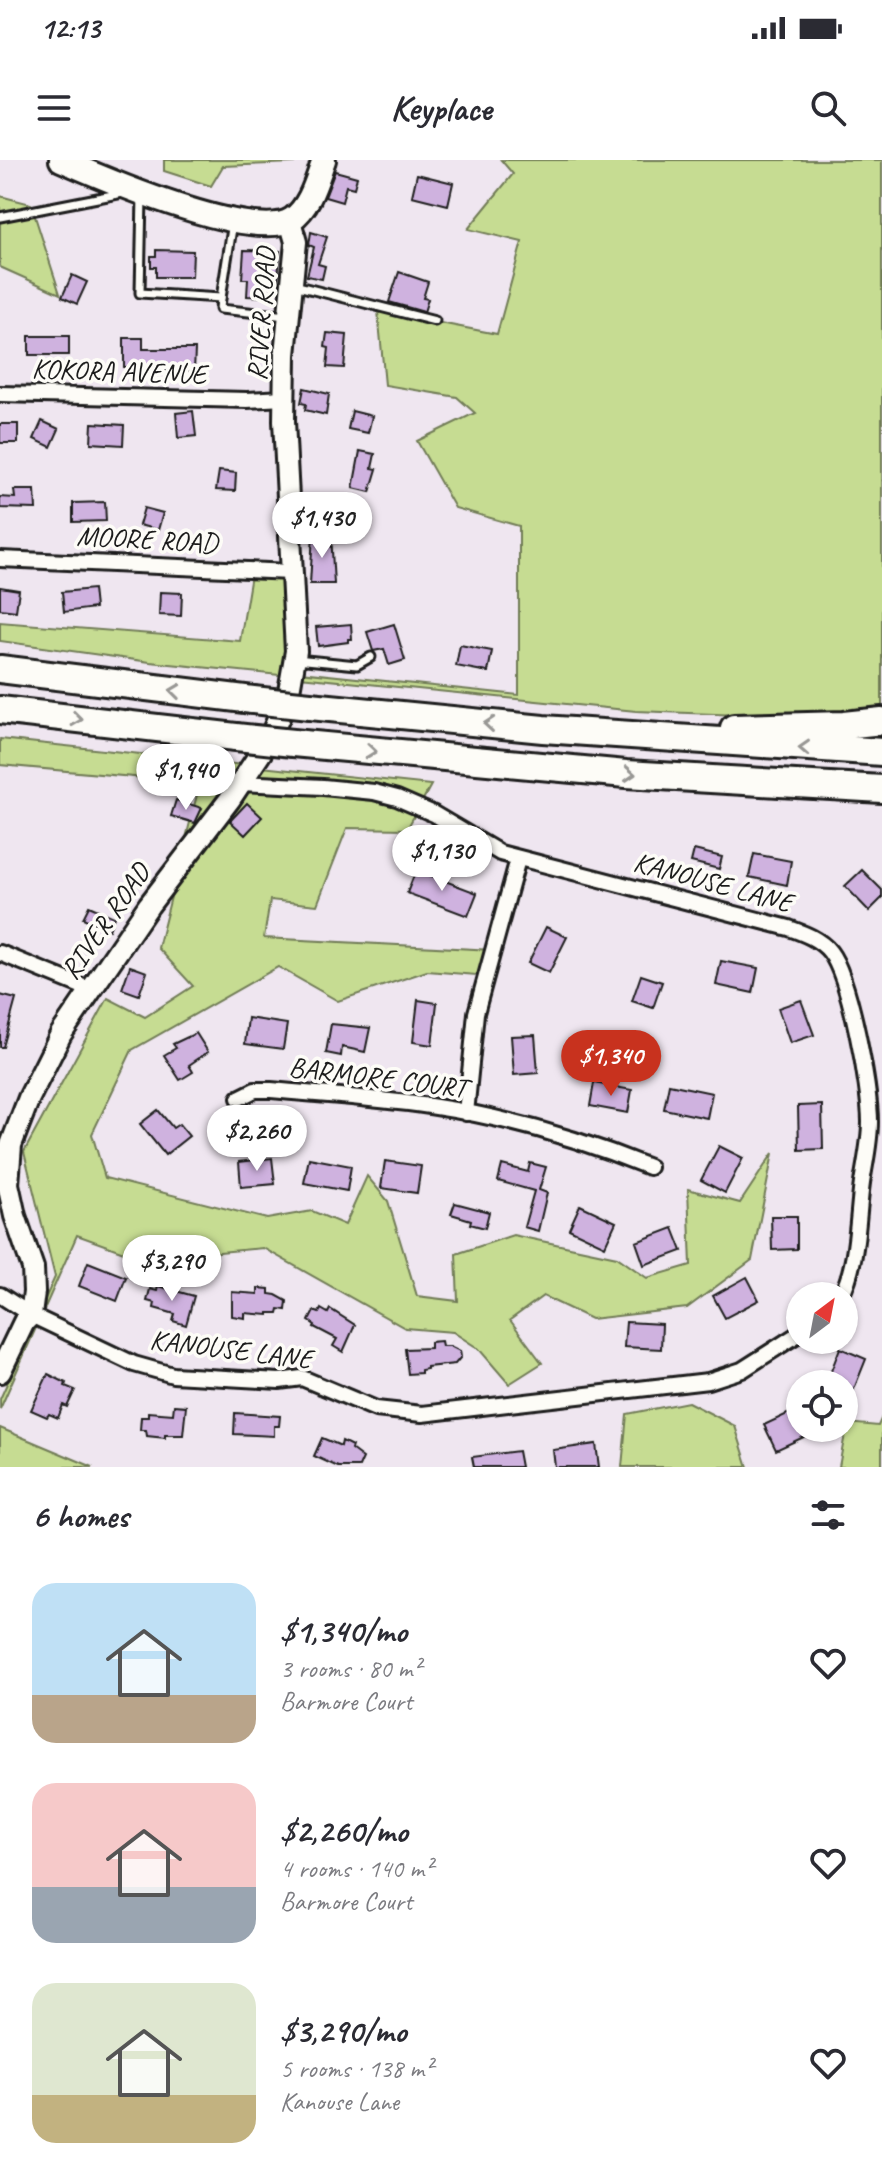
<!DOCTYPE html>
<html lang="en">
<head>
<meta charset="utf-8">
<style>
	body { margin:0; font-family:Caveat,sans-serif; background:#f7f7f7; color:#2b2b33; height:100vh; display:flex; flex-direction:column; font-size:30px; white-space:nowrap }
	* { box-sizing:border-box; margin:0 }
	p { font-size:26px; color:#7c7c81 }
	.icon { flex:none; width:44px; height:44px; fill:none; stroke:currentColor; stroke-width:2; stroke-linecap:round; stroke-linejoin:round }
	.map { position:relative; height:1307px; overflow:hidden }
	.drawer { display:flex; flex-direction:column; background:#fff; flex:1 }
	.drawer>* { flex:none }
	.needle { width:52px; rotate:32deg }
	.controls { position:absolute; left:786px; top:1122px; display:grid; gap:16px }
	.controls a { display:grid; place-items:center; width:72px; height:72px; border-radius:50%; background:#fff; box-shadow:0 2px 6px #0004; font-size:40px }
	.price { position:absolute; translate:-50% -68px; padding:0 18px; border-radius:28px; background:#fff; color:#222; font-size:26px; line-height:52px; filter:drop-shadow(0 2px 4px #0008) }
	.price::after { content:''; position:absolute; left:50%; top:48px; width:24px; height:18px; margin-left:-12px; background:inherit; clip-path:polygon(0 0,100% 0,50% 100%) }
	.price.active { background:#c8321e; color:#fff }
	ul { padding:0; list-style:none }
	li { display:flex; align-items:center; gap:24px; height:200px; padding:0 32px }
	li span { display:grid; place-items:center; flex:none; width:224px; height:160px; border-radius:24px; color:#555 }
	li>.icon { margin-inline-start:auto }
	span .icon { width:96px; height:96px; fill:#fffc; stroke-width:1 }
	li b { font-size:34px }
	h2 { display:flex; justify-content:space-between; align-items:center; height:96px; padding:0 32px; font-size:34px }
	.status { display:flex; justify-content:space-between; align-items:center; height:56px; padding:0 40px; background:#fff; direction:ltr }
	.status svg { height:22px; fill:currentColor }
	header { display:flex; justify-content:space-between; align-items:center; height:104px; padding:0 32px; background:#fff; font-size:36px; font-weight:700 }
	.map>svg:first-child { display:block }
	.green { fill:#c6dc92; stroke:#717c57; stroke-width:2 }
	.building { fill:#cfb2df; stroke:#1c1c1c; stroke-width:2 }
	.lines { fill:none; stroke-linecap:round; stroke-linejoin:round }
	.lane-casing { stroke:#1c1c1c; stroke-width:13 }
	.street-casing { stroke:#1c1c1c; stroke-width:20 }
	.secondary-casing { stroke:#1c1c1c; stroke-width:26 }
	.primary-casing { stroke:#1c1c1c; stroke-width:28 }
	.highway-casing { stroke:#1c1c1c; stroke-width:32 }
	.lane { stroke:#fdfcf7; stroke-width:7 }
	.street { stroke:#fdfcf7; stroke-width:14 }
	.secondary { stroke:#fdfcf7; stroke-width:20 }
	.primary { stroke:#fdfcf7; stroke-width:22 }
	.highway { stroke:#fdfcf7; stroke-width:26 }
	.highway-bridge-casing { stroke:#1c1c1c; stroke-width:32; stroke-linecap:butt }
	.highway-bridge { stroke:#fdfcf7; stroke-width:26 }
	.oneway { stroke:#989794 }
	.labels { text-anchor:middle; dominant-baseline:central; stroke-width:7; stroke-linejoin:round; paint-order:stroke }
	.street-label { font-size:28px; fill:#1c1c1c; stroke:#fdfcf7 }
</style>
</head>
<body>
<div class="status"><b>12:13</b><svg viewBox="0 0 49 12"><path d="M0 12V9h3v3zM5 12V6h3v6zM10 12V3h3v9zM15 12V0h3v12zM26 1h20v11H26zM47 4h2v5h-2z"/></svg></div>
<header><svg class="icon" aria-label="menu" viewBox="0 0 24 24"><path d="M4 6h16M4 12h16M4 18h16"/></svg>Keyplace<svg class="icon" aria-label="search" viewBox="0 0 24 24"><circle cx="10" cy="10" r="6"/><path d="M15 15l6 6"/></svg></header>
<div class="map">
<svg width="882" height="1307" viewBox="0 0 882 1307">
	<rect width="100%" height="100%" fill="#efe6f0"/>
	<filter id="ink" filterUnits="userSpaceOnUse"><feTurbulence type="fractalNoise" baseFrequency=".0125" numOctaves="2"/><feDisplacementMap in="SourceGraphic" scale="16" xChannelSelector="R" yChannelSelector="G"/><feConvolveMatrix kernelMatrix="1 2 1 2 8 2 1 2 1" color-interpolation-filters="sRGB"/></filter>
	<g filter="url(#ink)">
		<!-- green -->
		<g class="green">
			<polygon points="164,0 296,0 294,3 223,6 211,26 164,11"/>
			<polygon points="501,0 882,0 882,549 840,559 636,551 150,502 0,481 0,462 240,481 251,415 296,415 300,512 519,535 519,366 455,348 417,281 475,253 457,237 385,225 378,151 497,174 522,82 468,69 513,14"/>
			<polygon points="0,36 31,44 60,134 0,107"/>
			<polygon points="0,579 431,625 407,669 347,668 317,745 270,740 264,778 493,790 489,816 427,811 338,841 278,807 132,890 92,974 105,1018 267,1059 312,1051 345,1065 367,1016 388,1041 417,1136 458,1141 456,1094 513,1075 617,1097 647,1118 691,1105 688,1029 740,1043 773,993 752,1100 687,1148 591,1159 543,1136 510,1160 542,1203 509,1224 479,1189 453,1172 405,1168 263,1088 143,1099 77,1075 0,1249 0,1239 55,1117 24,992 108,838 145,857 193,826 158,788 200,623 0,605"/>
			<polygon points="688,1242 735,1266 748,1307 622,1307 627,1254"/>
			<polygon points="882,1257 882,1307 839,1307 847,1263 878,1266"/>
			<polygon points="0,1268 93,1307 0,1307"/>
		</g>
		<!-- building -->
		<g class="building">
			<polygon points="335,11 357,17 354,28 346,26 342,42 325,37"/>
			<polygon points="417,14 453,23 448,45 412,36"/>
			<polygon points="311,72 327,77 318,104 325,106 322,119 307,116 314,87 309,85"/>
			<polygon points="156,90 193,91 192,117 156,117 156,107 151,107 151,96 156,96"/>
			<polygon points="244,90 280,91 278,120 273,120 272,137 247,136 248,119 242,119"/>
			<polygon points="399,112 428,122 423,138 428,139 424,152 389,142"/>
			<polygon points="72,115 87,122 77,144 62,137"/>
			<polygon points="327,173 347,175 344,208 327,207 329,188 325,187"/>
			<rect x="29" y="176" width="40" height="19"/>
			<polygon points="124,178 143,178 143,189 195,189 194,211 160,211 160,207 124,207"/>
			<polygon points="304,228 329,234 326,255 305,250 306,244 301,243"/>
			<polygon points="193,251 196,276 178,278 176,253"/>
			<polygon points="352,251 372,256 368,273 348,269"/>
			<polygon points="42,261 59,269 51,287 34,279"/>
			<polygon points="92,263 124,265 123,285 91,283"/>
			<rect x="0" y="264" width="18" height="19"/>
			<polygon points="360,291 375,294 372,308 377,309 370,332 353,328"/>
			<polygon points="219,311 236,313 235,331 216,330"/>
			<polygon points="14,330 35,330 36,349 0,348 0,337 15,338"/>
			<polygon points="105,342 106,361 73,362 73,343"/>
			<polygon points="144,348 163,353 158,370 139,365"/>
			<polygon points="313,374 331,374 334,424 310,424"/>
			<polygon points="0,427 19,430 16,451 0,449"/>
			<polygon points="93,429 95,448 64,452 62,432"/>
			<polygon points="160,432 182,433 181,456 159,455"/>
			<polygon points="351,464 352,479 348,479 348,482 318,486 316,467"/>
			<polygon points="394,464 405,500 389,505 384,489 373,491 367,472"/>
			<polygon points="460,485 492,491 488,512 456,506"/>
			<polygon points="176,640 202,648 195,663 171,656"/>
			<polygon points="247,643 262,657 245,675 230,661"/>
			<polygon points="694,690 722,697 719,709 691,702"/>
			<polygon points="754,694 791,701 787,725 749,717"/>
			<polygon points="416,710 477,733 468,756 407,733"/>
			<polygon points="862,710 882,730 882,738 869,751 845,726"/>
			<polygon points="89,746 114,757 109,770 83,758"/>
			<polygon points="546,767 567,777 549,813 528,803"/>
			<polygon points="721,801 758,808 753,833 716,825"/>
			<polygon points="130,806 147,812 139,835 122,829"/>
			<polygon points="641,815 662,822 653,848 632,841"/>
			<polygon points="0,835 16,839 3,887 0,887"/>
			<polygon points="418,840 437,843 432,885 413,882"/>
			<polygon points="801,840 814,875 790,883 778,848"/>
			<polygon points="248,858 287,864 283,889 245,884"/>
			<polygon points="331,864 370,868 365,892 342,887 341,896 326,893"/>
			<polygon points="196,873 208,892 189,905 193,912 180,920 164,895 176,888 173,884"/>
			<polygon points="535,875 538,913 514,915 511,876"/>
			<polygon points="594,923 632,930 628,953 590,946"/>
			<polygon points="669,924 712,933 707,958 664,949"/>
			<polygon points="822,945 823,989 799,990 798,946"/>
			<polygon points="158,950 173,968 179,964 189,976 165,995 140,964"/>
			<polygon points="719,986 743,998 725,1033 701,1020"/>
			<polygon points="272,998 275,1024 241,1027 239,1002"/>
			<polygon points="309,998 351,1006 347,1031 304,1023"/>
			<polygon points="385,1001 421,1006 417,1033 381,1028"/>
			<polygon points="530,1003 546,1007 539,1030 547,1033 538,1071 524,1067 534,1031 498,1021 502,1005 528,1012"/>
			<polygon points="455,1043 489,1052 485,1068 470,1064 471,1060 451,1054"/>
			<polygon points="580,1045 616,1062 605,1086 569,1069"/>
			<polygon points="771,1056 797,1056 797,1089 772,1090"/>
			<polygon points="673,1068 682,1091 644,1105 636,1082"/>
			<polygon points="88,1102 126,1117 117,1141 79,1126"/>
			<polygon points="747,1117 759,1140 725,1158 713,1136"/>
			<polygon points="158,1126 194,1136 186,1165 173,1161 175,1154 154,1148 155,1143 147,1141 150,1129 157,1131"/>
			<polygon points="258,1128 269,1129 269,1134 276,1135 287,1141 286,1150 279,1149 278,1153 268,1153 268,1155 245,1153 245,1158 232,1156 232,1132 258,1134"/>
			<polygon points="321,1149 328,1153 330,1149 355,1165 343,1192 333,1186 337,1179 314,1167 315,1165 309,1161 314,1151 319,1153"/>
			<polygon points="626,1162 662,1164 661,1189 624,1187"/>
			<polygon points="441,1181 442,1186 450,1186 460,1191 461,1197 455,1204 427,1207 427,1209 421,1210 421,1213 408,1214 405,1189 430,1188 430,1182"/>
			<polygon points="840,1188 866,1199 852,1234 844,1231 844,1224 826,1224"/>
			<polygon points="48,1214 66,1223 65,1226 75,1230 67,1247 63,1245 58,1258 49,1254 47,1257 31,1250"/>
			<polygon points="174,1245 186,1246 183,1275 165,1275 165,1278 147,1276 146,1270 140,1270 141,1257 148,1257 148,1252 173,1254"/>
			<polygon points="800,1248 800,1268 823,1268 776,1290 764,1265"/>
			<polygon points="235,1253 280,1256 279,1266 274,1266 274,1276 234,1274"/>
			<polygon points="322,1278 341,1286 342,1281 352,1286 351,1289 363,1298 359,1307 338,1307 314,1296"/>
			<polygon points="596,1284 599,1307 555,1307 553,1290"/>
			<polygon points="518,1291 521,1307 474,1307 472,1297"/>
		</g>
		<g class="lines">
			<!-- lane casing -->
			<g class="lane-casing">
				<g id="lane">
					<polyline points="142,36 140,133 221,138 233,62"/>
					<polyline points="0,57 123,33"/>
					<polyline points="294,125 435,161"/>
					<polyline points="221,138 220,149 287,156"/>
					<polyline points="296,499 357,505 371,497"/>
				</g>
			</g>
			<!-- street casing -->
			<g class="street-casing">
				<g id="street">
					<polyline points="0,234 247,240 284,238"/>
					<polyline points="0,399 291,412"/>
					<path d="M 241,623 L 323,627 L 374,632 L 397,638 L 434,654 L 500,693 L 789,768 C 803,773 820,779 830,792 C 850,818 870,928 870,962 C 870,982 865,1003 862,1023 C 857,1060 858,1103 841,1136"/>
					<polyline points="0,793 91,830"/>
					<path d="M 239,938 L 255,930 L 271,930 C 324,935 377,938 430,946 C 504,957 580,979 649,1007"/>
					<polyline points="466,953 476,853 518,699"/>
					<polyline points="0,1135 31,1155 134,1204 173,1215 279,1221 302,1218 376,1249 422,1254 708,1221 742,1210 800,1173"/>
				</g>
			</g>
			<!-- secondary casing -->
			<g class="secondary-casing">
				<polyline id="secondary" points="0,1212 24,1162 31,1155 34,1132 33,1108 15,1056 8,1024 11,985 29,938 61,874 149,745 230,639 268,582 288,537 296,491 284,261 285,195 296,82 290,61"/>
			</g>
			<!-- primary casing -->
			<g class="primary-casing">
				<path id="primary" d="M 61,0 C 102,18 254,84 292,59 C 310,47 317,19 324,0"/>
			</g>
			<!-- highway casing -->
			<g class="highway-casing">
				<g id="highway">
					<polyline points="0,509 253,540"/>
					<polyline points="310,546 543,569 882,592"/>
					<polyline points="0,550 236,577"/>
					<polyline points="734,568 844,565 882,561"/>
					<polyline points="293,583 626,614 882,629"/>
				</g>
			</g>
			<!-- lane -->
			<use href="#lane" class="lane"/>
			<!-- street -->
			<use href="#street" class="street"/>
			<!-- secondary -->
			<use href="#secondary" class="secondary"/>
			<!-- primary -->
			<use href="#primary" class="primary"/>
			<!-- highway -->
			<use href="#highway" class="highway"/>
			<!-- highway-bridge casing -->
			<g class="highway-bridge-casing">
				<g id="highway-bridge">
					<polyline points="253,540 310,546"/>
					<polyline points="236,577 293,583"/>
				</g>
			</g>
			<!-- highway-bridge -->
			<use href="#highway-bridge" class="highway-bridge"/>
		</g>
		<!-- one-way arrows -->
		<defs><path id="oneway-chevron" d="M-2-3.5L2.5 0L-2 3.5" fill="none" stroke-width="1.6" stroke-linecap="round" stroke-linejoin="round" transform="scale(2)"/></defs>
		<g class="oneway">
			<use href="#oneway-chevron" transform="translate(175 531) rotate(-173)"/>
			<use href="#oneway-chevron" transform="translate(77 559) rotate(7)"/>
			<use href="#oneway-chevron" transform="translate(489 564) rotate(-175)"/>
			<use href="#oneway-chevron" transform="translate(804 588) rotate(-177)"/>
			<use href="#oneway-chevron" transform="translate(371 591) rotate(6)"/>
			<use href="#oneway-chevron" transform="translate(630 614) rotate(4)"/>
		</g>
	</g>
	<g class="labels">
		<!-- street labels -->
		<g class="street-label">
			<text transform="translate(261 154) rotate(-86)">RIVER ROAD</text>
			<text transform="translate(119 211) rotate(2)">KOKORA AVENUE</text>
			<text transform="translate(147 379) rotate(3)">MOORE ROAD</text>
			<text transform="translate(713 722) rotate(15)">KANOUSE LANE</text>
			<text transform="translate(105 761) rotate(-55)">RIVER ROAD</text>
			<text transform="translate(378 917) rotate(7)">BARMORE COURT</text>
			<text transform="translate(231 1189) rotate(7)">KANOUSE LANE</text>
		</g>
	</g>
</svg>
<div class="controls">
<a><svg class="needle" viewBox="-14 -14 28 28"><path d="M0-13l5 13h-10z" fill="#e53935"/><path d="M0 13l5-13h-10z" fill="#7c7c81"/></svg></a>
<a><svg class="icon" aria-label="locate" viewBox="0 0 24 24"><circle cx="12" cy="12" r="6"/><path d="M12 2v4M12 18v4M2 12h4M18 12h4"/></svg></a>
</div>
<b class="price" style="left:322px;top:400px">$1,430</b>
<b class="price" style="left:186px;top:652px">$1,940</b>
<b class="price" style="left:442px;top:733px">$1,130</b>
<b class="price active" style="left:611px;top:938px">$1,340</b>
<b class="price" style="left:257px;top:1013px">$2,260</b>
<b class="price" style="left:172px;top:1143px">$3,290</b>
</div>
<section class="drawer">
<h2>6 homes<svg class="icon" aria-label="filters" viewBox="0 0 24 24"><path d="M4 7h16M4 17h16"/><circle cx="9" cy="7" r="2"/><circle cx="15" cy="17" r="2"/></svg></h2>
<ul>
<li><span style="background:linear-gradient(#bfe0f5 70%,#b9a48a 0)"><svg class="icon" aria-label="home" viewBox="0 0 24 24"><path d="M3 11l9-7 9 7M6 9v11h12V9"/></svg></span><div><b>$1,340/mo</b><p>3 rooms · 80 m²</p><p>Barmore Court</p></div><svg class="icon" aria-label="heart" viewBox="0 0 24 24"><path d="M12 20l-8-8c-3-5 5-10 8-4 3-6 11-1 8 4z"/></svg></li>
<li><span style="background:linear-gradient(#f6c9c9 65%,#9aa5b1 0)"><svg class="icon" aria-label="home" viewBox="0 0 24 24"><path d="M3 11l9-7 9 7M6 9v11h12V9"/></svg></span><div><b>$2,260/mo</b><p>4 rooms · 140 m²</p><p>Barmore Court</p></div><svg class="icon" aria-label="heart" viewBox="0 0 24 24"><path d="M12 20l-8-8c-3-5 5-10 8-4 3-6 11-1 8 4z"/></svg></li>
<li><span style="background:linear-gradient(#dfe7d0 70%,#c2b280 0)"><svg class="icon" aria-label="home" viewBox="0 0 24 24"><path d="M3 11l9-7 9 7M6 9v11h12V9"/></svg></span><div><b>$3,290/mo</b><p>5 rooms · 138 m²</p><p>Kanouse Lane</p></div><svg class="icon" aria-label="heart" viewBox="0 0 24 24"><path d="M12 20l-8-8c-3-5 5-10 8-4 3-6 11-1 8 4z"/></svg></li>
</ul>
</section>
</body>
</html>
